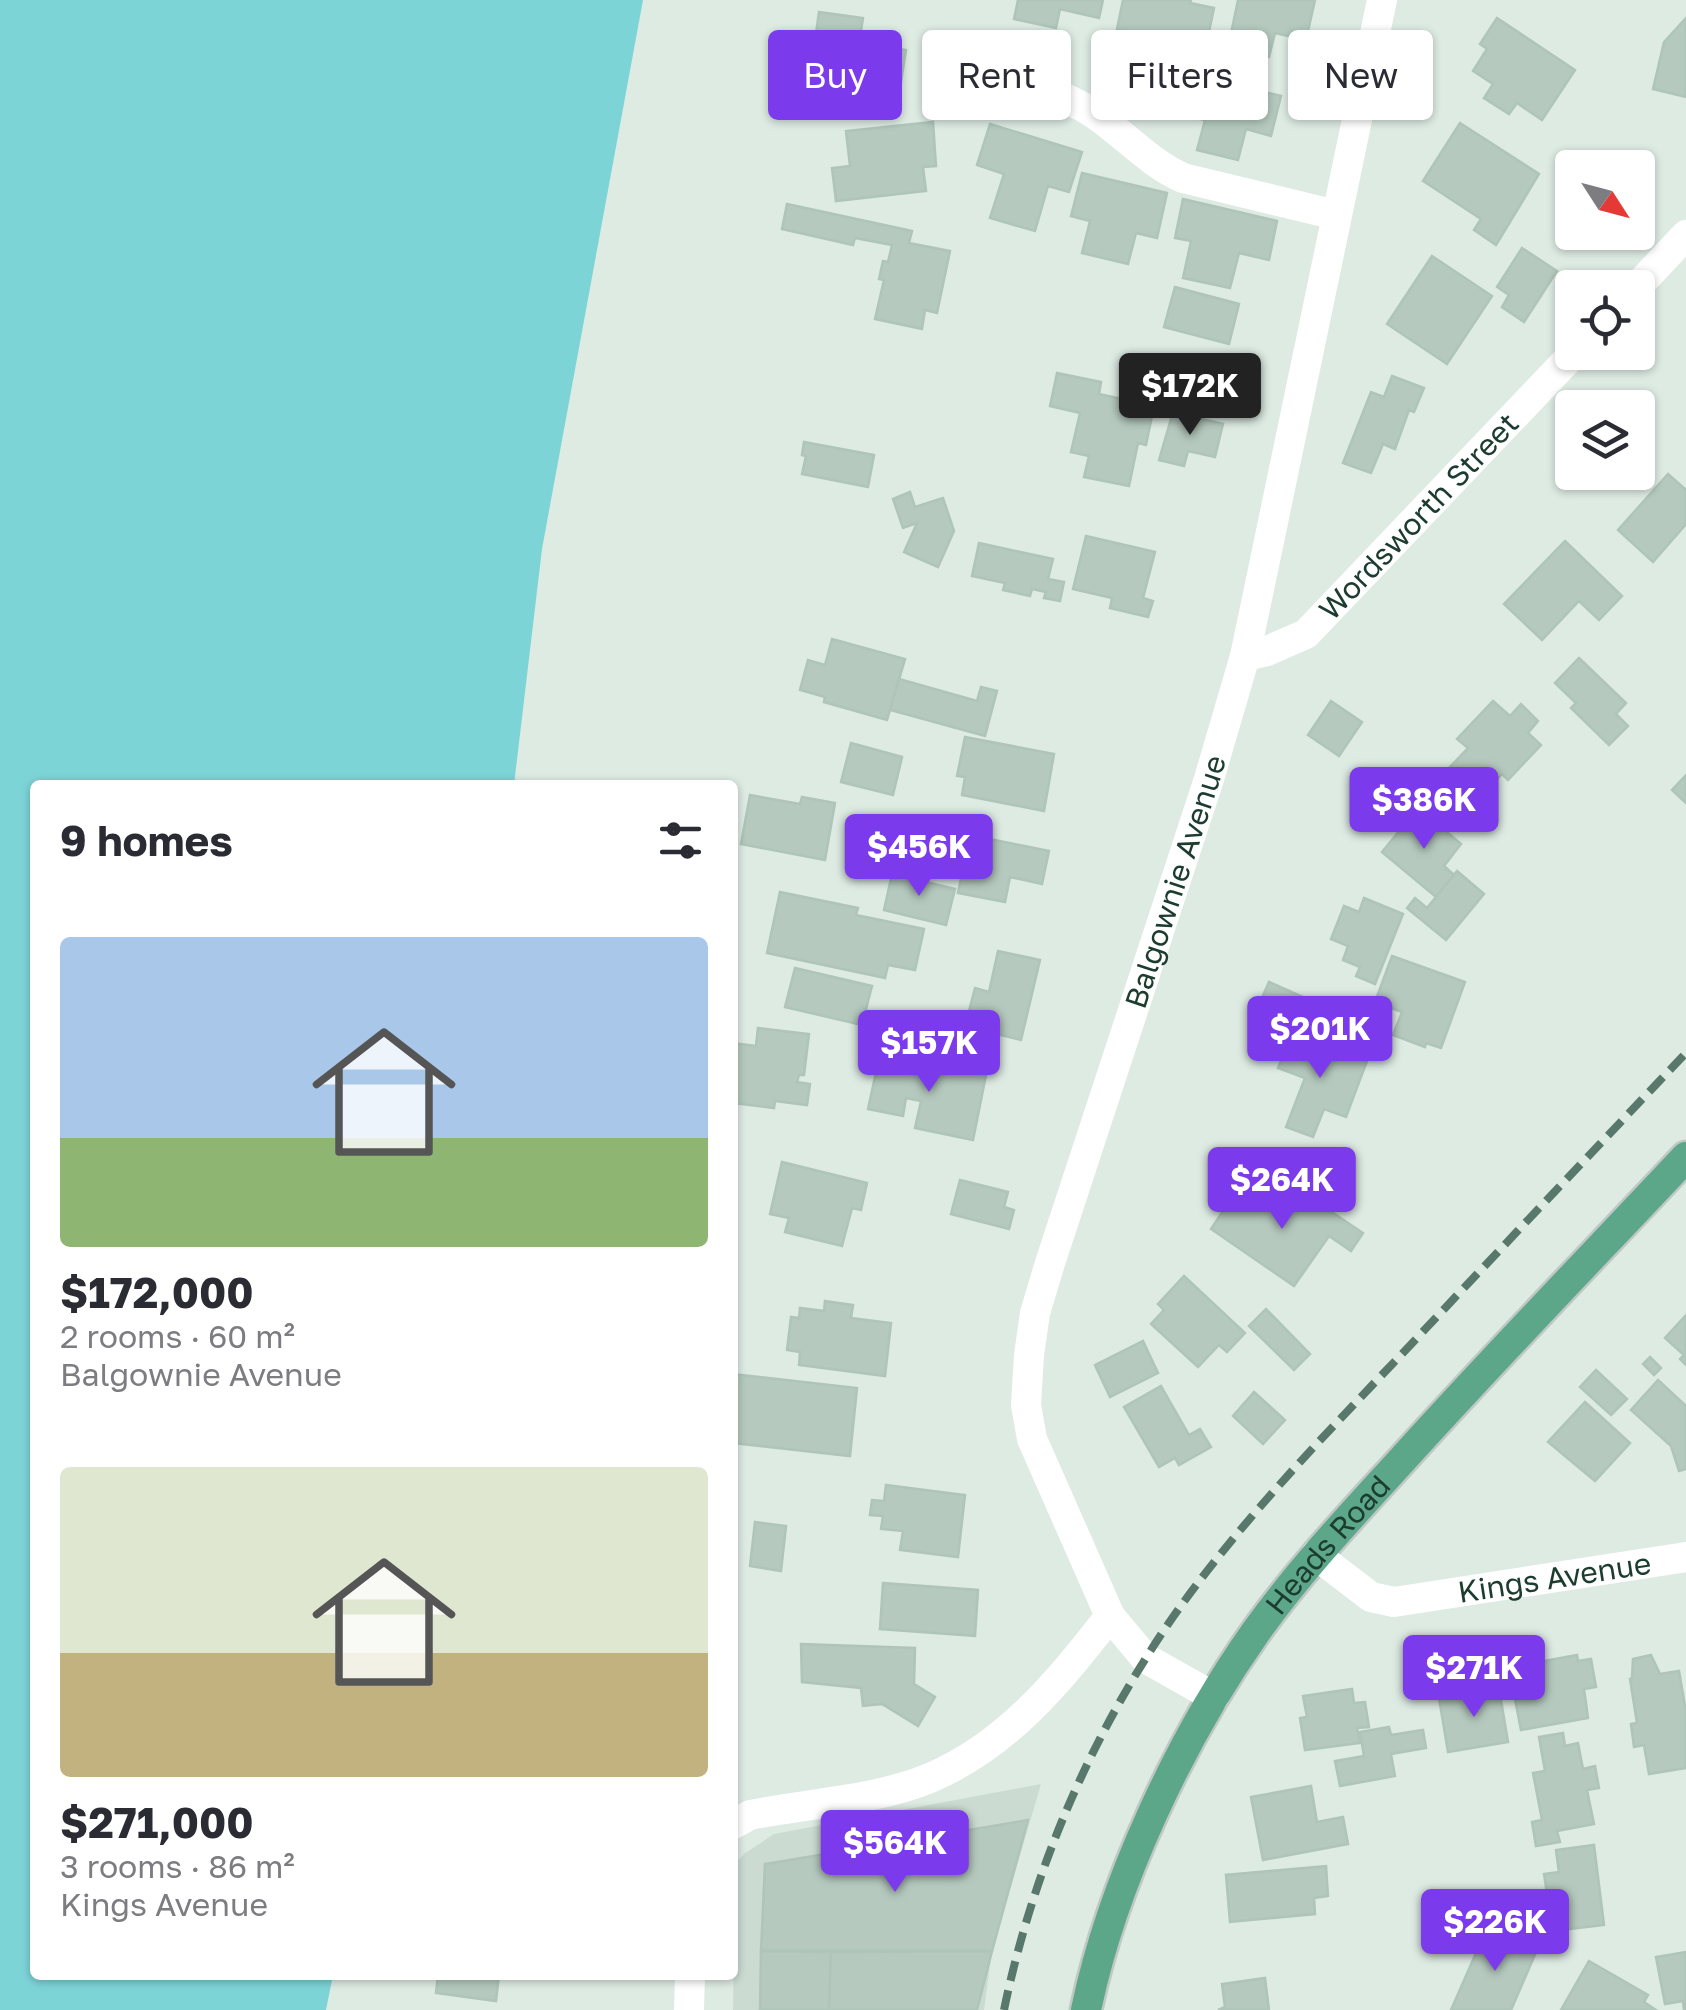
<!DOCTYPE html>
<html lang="en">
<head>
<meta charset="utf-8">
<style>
	body { margin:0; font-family:"Golos Text",sans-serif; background:#f2f2f3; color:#2b2b33; height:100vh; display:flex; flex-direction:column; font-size:38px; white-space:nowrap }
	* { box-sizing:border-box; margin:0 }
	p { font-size:32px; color:#7c7c81 }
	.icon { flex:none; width:55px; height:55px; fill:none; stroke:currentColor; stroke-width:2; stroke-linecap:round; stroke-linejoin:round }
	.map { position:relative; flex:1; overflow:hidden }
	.drawer { position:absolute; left:30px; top:780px; width:708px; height:1200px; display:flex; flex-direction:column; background:#fff; border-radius:10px; box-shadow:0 2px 8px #0004 }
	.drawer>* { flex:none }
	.top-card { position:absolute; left:768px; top:30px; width:768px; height:90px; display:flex; gap:20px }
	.needle { width:65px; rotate:126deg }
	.tools { position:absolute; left:1555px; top:150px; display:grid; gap:20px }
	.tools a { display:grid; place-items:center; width:100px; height:100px; border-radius:10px; background:#fff; box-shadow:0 2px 8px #0004; font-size:50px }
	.price { position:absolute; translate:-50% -85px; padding:0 22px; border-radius:10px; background:#7c3aed; color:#fff; font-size:32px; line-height:65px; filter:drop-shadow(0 2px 5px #0008) }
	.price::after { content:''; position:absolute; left:50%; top:60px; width:30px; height:22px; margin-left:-15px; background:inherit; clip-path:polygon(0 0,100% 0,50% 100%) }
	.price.current { background:#222; color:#fff }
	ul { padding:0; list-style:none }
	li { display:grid; align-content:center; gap:20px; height:530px; padding:0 30px }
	li span { display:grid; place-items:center; height:310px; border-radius:10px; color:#555 }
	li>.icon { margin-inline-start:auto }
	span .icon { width:180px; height:180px; fill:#fffc; stroke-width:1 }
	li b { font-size:42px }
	h2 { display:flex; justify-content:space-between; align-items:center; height:120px; padding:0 30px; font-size:42px }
	.tag { padding:0 35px; border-radius:10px; background:#fff; box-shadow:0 2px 8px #0004; font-size:35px; line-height:90px }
	.tag.current { background:#7c3aed; color:#fff }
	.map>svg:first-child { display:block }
	.built { fill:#cbdbd2 }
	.water { fill:#7dd4d7 }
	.building { fill:#b5c9be; stroke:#afc5b9; stroke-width:2.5 }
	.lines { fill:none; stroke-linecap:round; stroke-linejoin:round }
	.major-casing { stroke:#c0c8c5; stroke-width:35 }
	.minor { stroke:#fff; stroke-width:30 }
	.major { stroke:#5ca68a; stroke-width:30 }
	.rail { stroke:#57786b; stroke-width:8; stroke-dasharray:20 10; stroke-linecap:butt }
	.labels { text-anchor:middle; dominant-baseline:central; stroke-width:9; stroke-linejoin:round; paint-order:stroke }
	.street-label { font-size:30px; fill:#1d3c30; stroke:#edf7f1 }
</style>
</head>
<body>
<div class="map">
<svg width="1686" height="2010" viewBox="0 0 1686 2010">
	<rect width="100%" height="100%" fill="#ddebe3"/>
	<!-- built -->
	<polygon class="built" points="1041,1784 992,1951 984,2010 733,2010 735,1864 744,1854 774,1834"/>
	<!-- water -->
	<polygon class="water" points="0,0 643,0 542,549 514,785 35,785 35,1975 333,1975 326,2010 0,2010"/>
	<!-- building -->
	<g class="building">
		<polygon points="1018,0 1103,0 1099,18 1060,9 1056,28 1014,19"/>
		<polygon points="1123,0 1191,0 1190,3 1214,8 1205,51 1183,46 1175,80 1128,70 1136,33 1117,29"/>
		<polygon points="1238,0 1315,0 1306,40 1275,33 1269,57 1228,48"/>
		<polygon points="819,12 863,18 859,43 906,50 899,95 848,87 845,104 807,99"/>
		<polygon points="1497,18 1575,70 1542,120 1517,103 1509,114 1484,98 1493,84 1473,71 1487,49 1480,44"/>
		<polygon points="1686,18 1686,97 1653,89 1664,42"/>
		<polygon points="1196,75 1281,96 1271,136 1246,129 1238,160 1197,150 1205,120 1186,116"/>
		<polygon points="933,122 936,166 923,167 926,191 836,201 832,168 850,166 846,131"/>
		<polygon points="1460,123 1539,174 1496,245 1474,230 1481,219 1423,181"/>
		<polygon points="990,124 1082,152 1069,192 1048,186 1035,231 990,218 1004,174 977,165"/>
		<polygon points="1082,173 1167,193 1157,238 1136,233 1128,264 1082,253 1090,221 1071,216"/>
		<polygon points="1183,199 1277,221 1269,260 1239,253 1230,288 1183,278 1191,241 1175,238"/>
		<polygon points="787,204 912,231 909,243 950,251 937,313 925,310 922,329 875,319 884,280 879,279 883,261 888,262 892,245 855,238 853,245 782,229"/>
		<polygon points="1522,248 1557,271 1524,322 1502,307 1509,295 1497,287"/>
		<polygon points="1432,256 1492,296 1447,364 1387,324"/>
		<polygon points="1175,287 1239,304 1229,344 1164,327"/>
		<polygon points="1057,373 1101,382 1099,394 1154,406 1146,445 1138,443 1129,486 1084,477 1089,456 1071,452 1080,413 1050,406"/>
		<polygon points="1392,376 1424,388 1414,412 1409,410 1395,449 1383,444 1371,473 1343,463 1371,392 1384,397"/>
		<polygon points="1173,412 1223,424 1215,457 1188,451 1184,466 1159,460"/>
		<polygon points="804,442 874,455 868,487 802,474 806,456 802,455"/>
		<polygon points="1668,474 1686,490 1686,524 1653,562 1618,530"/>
		<polygon points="910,492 915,507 943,498 954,531 938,567 904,552 917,523 903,528 893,499"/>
		<polygon points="1086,536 1155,552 1143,598 1153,601 1148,617 1110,608 1112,598 1073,589"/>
		<polygon points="1565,541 1622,596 1599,620 1579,601 1542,640 1504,604"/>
		<polygon points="979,543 1053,559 1048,579 1064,582 1060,601 1044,598 1046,592 1032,589 1030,596 1003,590 1005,583 972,576"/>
		<polygon points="832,639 905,659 887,720 824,702 825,697 800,690 808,660 825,665"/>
		<polygon points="1579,658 1626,703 1616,714 1628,726 1609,745 1571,708 1576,703 1555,683"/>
		<polygon points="899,679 977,701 981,687 997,691 985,736 890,710"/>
		<polygon points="1331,701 1362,722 1339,756 1308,735"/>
		<polygon points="1493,701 1510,716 1521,704 1538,721 1528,733 1541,745 1508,780 1502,774 1481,797 1449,768 1468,748 1457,739"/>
		<polygon points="965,737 1054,754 1044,811 962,795 965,777 957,776"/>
		<polygon points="851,743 902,757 893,795 841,782"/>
		<polygon points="1686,775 1686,803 1672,790"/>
		<polygon points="750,795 800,804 802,797 835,803 825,860 741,844"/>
		<polygon points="1418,808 1461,844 1444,866 1454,875 1436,897 1382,852"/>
		<polygon points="970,835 1049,851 1042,884 1010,877 1005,902 958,893"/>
		<polygon points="1457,871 1484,894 1446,940 1407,908 1415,898 1427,908"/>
		<polygon points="892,874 955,889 946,925 884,910"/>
		<polygon points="780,892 858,908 856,915 924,929 915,970 888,965 885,978 767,953"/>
		<polygon points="1364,898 1403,914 1375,984 1356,976 1360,967 1343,960 1348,946 1331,939 1344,906 1359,912"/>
		<polygon points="998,951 1040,960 1021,1040 977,1029 979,1021 967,1019 975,988 989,992"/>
		<polygon points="1392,956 1465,982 1441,1048 1426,1043 1425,1047 1393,1035 1402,1012 1375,1002"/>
		<polygon points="795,968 872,986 862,1025 785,1007"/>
		<polygon points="1269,982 1305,998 1294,1024 1257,1009"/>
		<polygon points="758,1028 809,1034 804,1075 799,1075 797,1082 810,1084 807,1105 775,1101 774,1108 732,1103 732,1043 756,1046"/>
		<polygon points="1292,1032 1367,1061 1346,1117 1324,1109 1313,1137 1286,1127 1305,1078 1278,1068"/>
		<polygon points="880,1054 986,1075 973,1140 915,1128 921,1101 906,1098 903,1116 868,1109"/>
		<polygon points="782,1162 867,1183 861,1210 852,1208 842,1246 785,1232 789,1218 770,1214"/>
		<polygon points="960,1180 1008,1192 1004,1207 1014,1210 1009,1229 951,1214"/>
		<polygon points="1242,1183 1289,1216 1305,1194 1363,1233 1351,1251 1329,1236 1294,1286 1211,1229"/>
		<polygon points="1184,1276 1245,1333 1227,1352 1219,1345 1198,1367 1151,1324 1164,1310 1158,1304"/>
		<polygon points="825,1301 853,1305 851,1318 891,1323 885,1376 799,1365 800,1352 787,1350 791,1317 799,1318 800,1308 824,1311"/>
		<polygon points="1266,1309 1310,1354 1294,1370 1249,1326"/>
		<polygon points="1686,1315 1686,1365 1680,1359 1684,1355 1665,1338"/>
		<polygon points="1143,1341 1158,1373 1110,1397 1095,1365"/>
		<polygon points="1650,1357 1661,1368 1654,1375 1643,1364"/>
		<polygon points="1596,1370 1627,1399 1611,1415 1580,1387"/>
		<polygon points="732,1374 857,1388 850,1456 732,1443"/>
		<polygon points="1658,1380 1686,1406 1686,1469 1679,1471 1671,1446 1631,1410"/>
		<polygon points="1161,1386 1189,1435 1200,1429 1211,1447 1179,1465 1175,1458 1159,1467 1124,1407"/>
		<polygon points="1254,1392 1285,1420 1263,1444 1233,1416"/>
		<polygon points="1585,1402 1630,1443 1595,1481 1548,1442"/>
		<polygon points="886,1485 965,1495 958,1557 900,1550 903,1531 881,1529 883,1516 870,1515 872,1500 884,1501"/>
		<polygon points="755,1522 786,1526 781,1571 750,1566"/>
		<polygon points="883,1583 978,1590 975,1636 880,1629"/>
		<polygon points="801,1644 915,1648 914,1684 935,1697 918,1726 882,1704 863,1706 861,1688 802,1682"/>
		<polygon points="1577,1655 1578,1661 1591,1659 1596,1687 1584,1689 1588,1718 1521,1730 1512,1684 1531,1681 1528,1664"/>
		<polygon points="1651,1655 1660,1674 1679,1671 1686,1712 1686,1768 1649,1774 1644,1745 1634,1747 1631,1724 1637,1723 1630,1679 1632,1678 1633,1659"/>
		<polygon points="1499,1688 1508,1742 1448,1752 1439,1698"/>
		<polygon points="1352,1689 1354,1703 1365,1702 1369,1727 1357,1728 1360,1743 1305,1750 1300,1718 1307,1717 1303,1696"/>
		<polygon points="1389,1727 1391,1735 1423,1730 1426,1748 1391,1754 1395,1776 1340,1786 1335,1761 1364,1756 1360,1732"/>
		<polygon points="1563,1733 1565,1746 1578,1743 1583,1769 1595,1766 1599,1788 1587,1790 1594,1824 1557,1831 1560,1842 1536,1846 1532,1822 1542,1820 1533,1773 1545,1771 1539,1737"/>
		<polygon points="1311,1786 1317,1822 1343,1817 1348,1844 1263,1860 1251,1797"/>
		<polygon points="1028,1820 992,1951 761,1951 765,1864"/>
		<polygon points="1594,1845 1604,1925 1512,1936 1508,1911 1549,1906 1544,1874 1559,1872 1556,1850"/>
		<polygon points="1326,1866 1328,1896 1314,1898 1315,1914 1230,1922 1226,1875"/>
		<polygon points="1487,1928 1537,1950 1511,2010 1451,2010"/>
		<polygon points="761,1951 831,1952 829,2010 760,2010"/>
		<polygon points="992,1951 977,2010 829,2010 831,1952"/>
		<polygon points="1686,1952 1686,2010 1684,2010 1683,2001 1665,2004 1656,1957"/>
		<polygon points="1589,1961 1648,1995 1644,2002 1656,2010 1561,2010"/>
		<polygon points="438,1975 499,1975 496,2001 436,1993"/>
		<polygon points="1265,1978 1269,2010 1218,2010 1225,2007 1222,1984"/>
	</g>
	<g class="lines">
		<!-- major casing -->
		<g class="major-casing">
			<g id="major">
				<path id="s4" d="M 1086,2010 C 1112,1884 1181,1738 1255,1633 C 1299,1571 1351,1516 1402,1460 C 1495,1357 1591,1258 1686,1157"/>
			</g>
		</g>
		<!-- minor -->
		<g class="minor">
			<path d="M 974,67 C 1015,80 1056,90 1093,113 C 1123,133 1149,163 1183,178 L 1336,215"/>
			<polyline points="1636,288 1686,235"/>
			<path id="s1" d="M 1245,656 L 1267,651 L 1306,634 L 1575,352"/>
			<path id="s2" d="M 1316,1555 L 1371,1597 L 1394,1602 L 1686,1557"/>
			<path id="s3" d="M 1214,1697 L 1145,1658 L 1110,1616 L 1032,1439 L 1026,1405 L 1029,1355 L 1035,1313 L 1050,1263 L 1209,779 L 1245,656 L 1382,0"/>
			<path d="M 732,1825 L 750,1815 C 809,1803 874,1801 930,1778 C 1008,1745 1059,1681 1110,1616"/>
			<polyline points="689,2010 690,1975"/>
		</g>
		<!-- major -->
		<use href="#major" class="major"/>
		<!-- rail -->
		<path class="rail" d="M 1004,2010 C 1033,1870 1091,1735 1173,1617 C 1244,1516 1332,1428 1416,1339 C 1506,1243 1596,1148 1686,1053"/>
	</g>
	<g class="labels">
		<!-- street labels -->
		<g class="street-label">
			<text stroke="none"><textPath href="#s1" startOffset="228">Wordsworth Street</textPath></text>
			<text stroke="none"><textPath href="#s3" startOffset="908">Balgownie Avenue</textPath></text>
			<text stroke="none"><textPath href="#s4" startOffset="530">Heads Road</textPath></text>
			<text stroke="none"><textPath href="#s2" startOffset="255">Kings Avenue</textPath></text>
		</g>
	</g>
</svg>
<div class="tools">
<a><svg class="needle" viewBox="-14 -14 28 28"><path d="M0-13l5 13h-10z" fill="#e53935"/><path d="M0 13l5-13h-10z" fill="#7c7c81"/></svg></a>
<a><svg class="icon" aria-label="locate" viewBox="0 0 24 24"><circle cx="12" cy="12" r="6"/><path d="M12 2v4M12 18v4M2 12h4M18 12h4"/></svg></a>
<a><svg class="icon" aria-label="layers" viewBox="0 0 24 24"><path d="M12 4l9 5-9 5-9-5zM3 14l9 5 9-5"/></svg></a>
</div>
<b class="price current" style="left:1190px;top:438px">$172K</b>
<b class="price" style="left:1424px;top:852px">$386K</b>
<b class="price" style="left:919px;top:899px">$456K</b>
<b class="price" style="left:1320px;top:1081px">$201K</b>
<b class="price" style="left:929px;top:1095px">$157K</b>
<b class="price" style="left:1282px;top:1232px">$264K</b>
<b class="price" style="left:1474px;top:1720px">$271K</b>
<b class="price" style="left:895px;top:1895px">$564K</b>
<b class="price" style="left:1495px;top:1974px">$226K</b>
<div class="top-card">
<a class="tag current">Buy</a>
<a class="tag">Rent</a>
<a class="tag">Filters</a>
<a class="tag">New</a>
</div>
<section class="drawer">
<h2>9 homes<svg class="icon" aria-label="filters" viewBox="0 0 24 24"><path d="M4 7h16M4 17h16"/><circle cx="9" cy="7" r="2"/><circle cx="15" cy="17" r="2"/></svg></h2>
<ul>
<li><span style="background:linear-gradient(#a9c7e8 65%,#8fb573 0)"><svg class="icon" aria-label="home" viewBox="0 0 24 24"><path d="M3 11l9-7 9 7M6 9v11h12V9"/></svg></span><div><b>$172,000</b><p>2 rooms · 60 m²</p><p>Balgownie Avenue</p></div></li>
<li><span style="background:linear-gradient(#dfe7d0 60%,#c2b280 0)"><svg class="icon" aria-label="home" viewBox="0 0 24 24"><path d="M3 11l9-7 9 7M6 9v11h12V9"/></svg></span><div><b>$271,000</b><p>3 rooms · 86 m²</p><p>Kings Avenue</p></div></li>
</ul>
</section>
</div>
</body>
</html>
